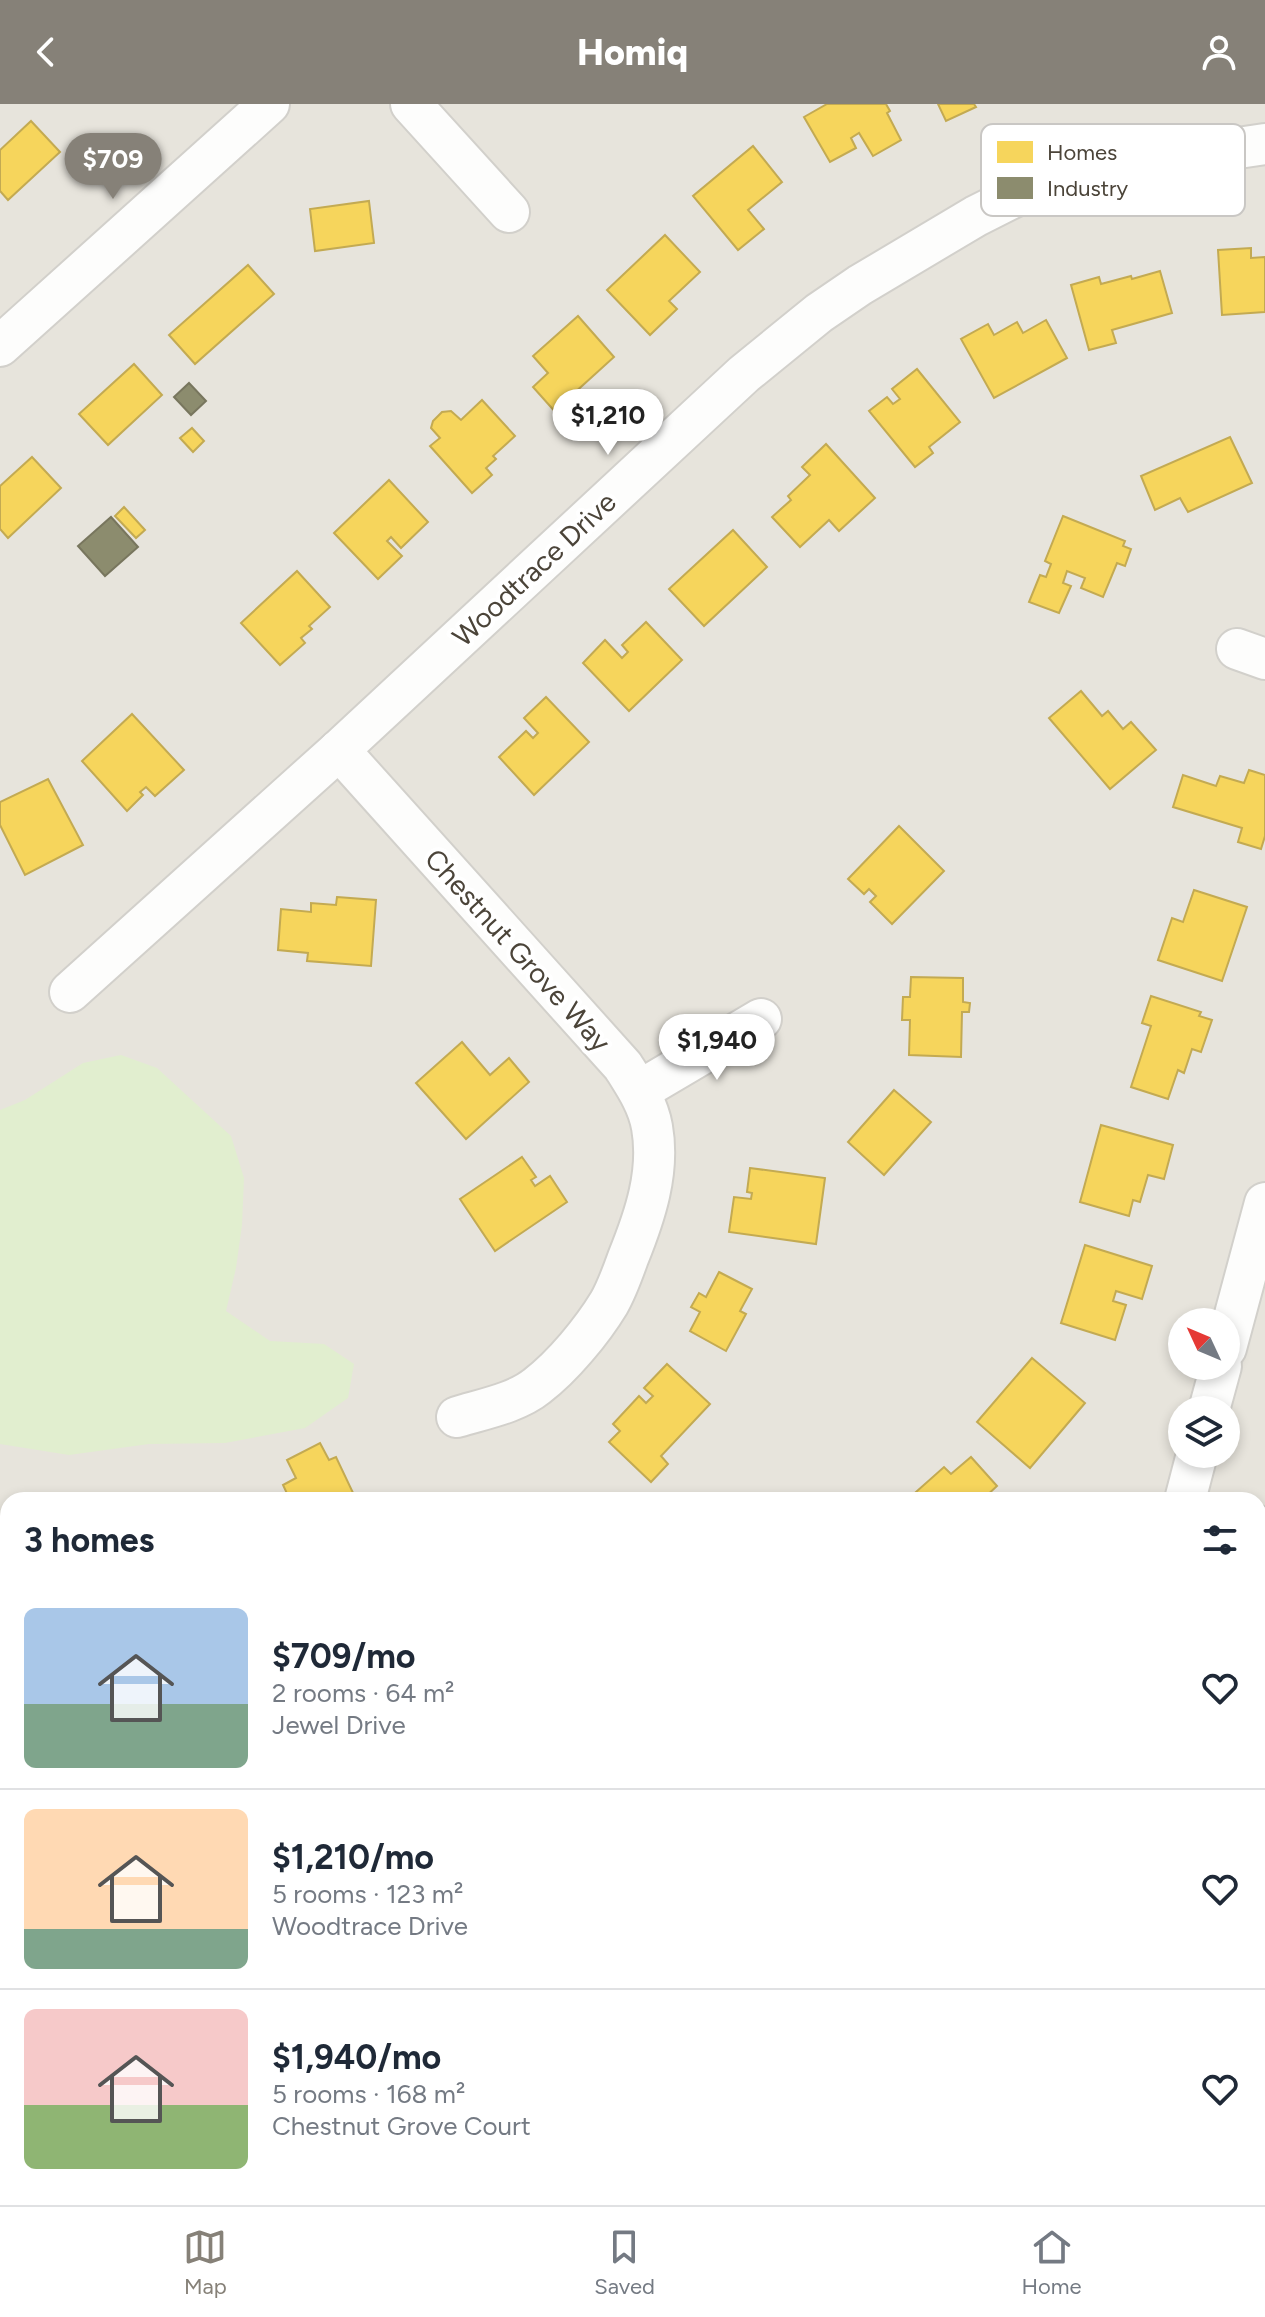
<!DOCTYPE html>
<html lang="en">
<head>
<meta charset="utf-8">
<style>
	body { margin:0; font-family:Figtree,sans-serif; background:#f6f6f7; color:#1f2937; height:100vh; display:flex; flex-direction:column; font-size:30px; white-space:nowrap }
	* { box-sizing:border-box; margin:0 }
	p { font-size:26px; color:#747a83 }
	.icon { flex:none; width:44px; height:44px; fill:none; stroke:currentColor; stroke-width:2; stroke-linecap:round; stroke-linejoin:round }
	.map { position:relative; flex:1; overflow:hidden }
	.side { position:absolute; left:0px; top:1388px; width:1266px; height:714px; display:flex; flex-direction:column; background:#fff; border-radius:24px 24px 0 0; box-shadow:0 4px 12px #0003 }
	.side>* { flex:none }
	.needle { width:52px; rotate:314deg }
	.tools { position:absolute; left:1168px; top:1204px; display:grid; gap:16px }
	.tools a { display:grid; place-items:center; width:72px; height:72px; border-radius:50%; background:#fff; box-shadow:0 4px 12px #0003; font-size:40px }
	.price { position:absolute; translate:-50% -68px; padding:0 18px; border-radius:28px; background:#fff; color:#222; font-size:26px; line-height:52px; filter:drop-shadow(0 2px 4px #0008) }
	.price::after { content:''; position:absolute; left:50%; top:48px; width:24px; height:18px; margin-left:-12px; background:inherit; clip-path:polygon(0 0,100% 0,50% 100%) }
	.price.selected { background:#868178; color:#fff }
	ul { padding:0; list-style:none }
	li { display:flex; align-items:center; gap:24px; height:200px; padding:0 24px }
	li+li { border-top:2px solid #e0e1e3 }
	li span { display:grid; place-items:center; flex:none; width:224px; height:160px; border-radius:12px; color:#555 }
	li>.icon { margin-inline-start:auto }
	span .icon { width:96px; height:96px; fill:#fffc; stroke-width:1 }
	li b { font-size:34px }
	h2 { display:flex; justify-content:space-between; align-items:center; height:96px; padding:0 24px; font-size:34px }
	header { display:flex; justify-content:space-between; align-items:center; height:104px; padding:0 24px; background:#868178; color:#fff; font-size:36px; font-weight:800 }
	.menu { display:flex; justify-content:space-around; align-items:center; height:112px; border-top:2px solid #e0e1e3; background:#fff; font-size:22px; color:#747a83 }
	.menu a { display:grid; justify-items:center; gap:4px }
	.menu .selected { color:#868178 }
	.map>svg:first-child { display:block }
	.residential { fill:#e7e4dc; fill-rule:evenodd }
	.green { fill:#e1eecf }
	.homes { fill:#f6d55c; stroke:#c3aa52; stroke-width:2 }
	.industry { fill:#8c8c6e; stroke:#78765e; stroke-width:2 }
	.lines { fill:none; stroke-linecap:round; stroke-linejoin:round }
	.street-casing { stroke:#d2d0cb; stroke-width:44 }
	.street { stroke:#fdfdfc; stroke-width:40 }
	.labels { text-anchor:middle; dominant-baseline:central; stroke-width:8; stroke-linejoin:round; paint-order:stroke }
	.street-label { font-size:28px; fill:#4b4439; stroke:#fff }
	.key { fill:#fff; stroke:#c9c7c4; stroke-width:2 }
	.key-label { font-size:22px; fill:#4b4439 }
</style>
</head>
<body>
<header><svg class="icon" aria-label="back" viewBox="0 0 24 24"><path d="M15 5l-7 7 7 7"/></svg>Homiq<svg class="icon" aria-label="person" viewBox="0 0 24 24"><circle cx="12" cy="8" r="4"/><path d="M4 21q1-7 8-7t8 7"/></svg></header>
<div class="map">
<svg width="1265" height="2101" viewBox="0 0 1265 2101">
	<rect width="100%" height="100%" fill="#f4f2ee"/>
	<!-- residential -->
	<path class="residential" d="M 0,0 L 1265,0 L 1265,2101 L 0,2101 ZM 1182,1218 L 1226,1218 L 1226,1262 L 1182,1262 ZM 1182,1306 L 1226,1306 L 1226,1350 L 1182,1350 ZM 8,1396 L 1258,1396 L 1258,2094 L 8,2094 Z"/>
	<!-- green -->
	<g class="green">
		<polygon points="121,951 157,964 231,1032 244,1074 242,1121 236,1164 226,1207 270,1237 324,1240 354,1260 348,1294 305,1324 225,1339 149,1340 69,1351 0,1340 0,1006 25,996 83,959"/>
		<polygon points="0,1977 8,1986 8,2094 106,2094 112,2101 0,2101"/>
	</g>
	<!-- homes -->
	<g class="homes">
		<polygon points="827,0 886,0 890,7 887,9 901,36 873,52 859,29 851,34 856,44 830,58 804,13"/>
		<polygon points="938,0 974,0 976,3 946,17"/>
		<polygon points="31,17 60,48 8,96 0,87 0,46"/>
		<polygon points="753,42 782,78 748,106 764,125 738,146 693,92"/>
		<polygon points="369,97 374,139 315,147 310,105"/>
		<polygon points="665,131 700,168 669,197 677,205 650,231 607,186"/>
		<polygon points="1251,144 1251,154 1265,153 1265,208 1222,211 1218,146"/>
		<polygon points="248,161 274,190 195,260 169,231"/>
		<polygon points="1160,167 1172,209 1112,226 1116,239 1089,246 1071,181 1099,173 1101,180 1131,172 1132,175"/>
		<polygon points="578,212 614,253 571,292 574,296 558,311 533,283 548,269 533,252"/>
		<polygon points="1046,216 1067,254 994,294 961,235 988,220 994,231 1017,218 1023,229"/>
		<polygon points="134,260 162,291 108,341 79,310"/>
		<polygon points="917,265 960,318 929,343 933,349 915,363 869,307 887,293 893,300 900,295 892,285"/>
		<polygon points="482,296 515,332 493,352 496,355 486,364 492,371 472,389 430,342 440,334 431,324 433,317 442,308 451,307 461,316"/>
		<polygon points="192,324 204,337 193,348 180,334"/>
		<polygon points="1230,333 1252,379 1188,408 1180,394 1155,406 1141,372"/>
		<polygon points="826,340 875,394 839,427 829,416 800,443 772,413 791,396 788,392 810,371 802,363"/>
		<polygon points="32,353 61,384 8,434 0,425 0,382"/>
		<polygon points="389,376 428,418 401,444 391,433 387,437 402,452 378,475 334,429"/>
		<polygon points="124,403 145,426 136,434 115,412"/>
		<polygon points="1063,412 1125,437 1123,442 1131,445 1125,462 1117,459 1103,493 1081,484 1085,474 1067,467 1063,479 1071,482 1059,509 1029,498 1040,471 1046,473 1051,460 1045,457"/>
		<polygon points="733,426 767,463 704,522 669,485"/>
		<polygon points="297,467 330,503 309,522 312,525 301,534 305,539 280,561 241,519"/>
		<polygon points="646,518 682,556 629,607 583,559 605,536 622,554 628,548 622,541"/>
		<polygon points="1081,587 1102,612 1108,607 1123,625 1131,618 1156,646 1110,685 1049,614"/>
		<polygon points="546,593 589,638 534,691 499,653 526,627 533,634 538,629 524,614"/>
		<polygon points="132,610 184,666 155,692 146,683 140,688 143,691 127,707 82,657"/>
		<polygon points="1249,666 1265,671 1265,732 1261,745 1238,738 1242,724 1173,703 1183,671 1216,682 1220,672 1244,679"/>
		<polygon points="48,675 83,741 25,771 0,721 0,698"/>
		<polygon points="899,722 944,767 892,820 870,798 876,792 869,785 864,790 848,775"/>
		<polygon points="1194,786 1247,803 1222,877 1158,856 1172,814 1183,818"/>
		<polygon points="337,793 376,796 371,862 307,857 308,849 278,846 281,805 311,808 311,799 336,801"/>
		<polygon points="911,873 963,874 963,898 970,899 969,908 962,908 961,953 909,951 910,916 902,916 903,893 910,893"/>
		<polygon points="1151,892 1201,908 1199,912 1212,916 1201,948 1192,945 1184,969 1178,966 1168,995 1131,983 1151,922 1142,919"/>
		<polygon points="462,938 490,971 509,954 529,978 466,1035 416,979"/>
		<polygon points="894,986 931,1018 884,1071 848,1038"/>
		<polygon points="1101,1021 1173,1041 1164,1075 1148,1071 1140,1098 1133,1096 1129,1112 1080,1098"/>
		<polygon points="522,1053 536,1073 531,1076 535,1082 550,1072 567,1098 495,1147 460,1095"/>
		<polygon points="750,1064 825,1074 816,1140 729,1128 734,1093 751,1095 752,1089 747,1088"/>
		<polygon points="1085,1141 1152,1162 1142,1195 1116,1187 1113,1197 1126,1201 1115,1236 1061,1219"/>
		<polygon points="719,1168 752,1185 740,1207 746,1210 726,1247 690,1227 700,1208 691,1203 699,1189 706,1193"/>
		<polygon points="1032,1254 1085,1299 1030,1364 977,1318"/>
		<polygon points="667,1260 710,1300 661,1352 668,1360 651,1378 609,1338 620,1327 613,1320 639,1292 646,1299 653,1292 644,1284"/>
		<polygon points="320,1339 329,1356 336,1353 355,1393 349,1396 290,1396 283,1381 296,1374 287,1356"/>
		<polygon points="971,1353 997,1382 982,1396 907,1396 944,1363 951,1370"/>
		<polygon points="0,1709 8,1719 8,1777 1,1783"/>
		<polygon points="8,1819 8,1863 0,1854 0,1826"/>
		<polygon points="255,2094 340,2094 342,2101 256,2101"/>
		<polygon points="596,2094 635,2094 641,2101 589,2101"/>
		<polygon points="1006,2094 1051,2094 1044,2101 1013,2101"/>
	</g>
	<!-- industry -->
	<g class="industry">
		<polygon points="189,279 206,297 191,311 174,293"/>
		<polygon points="111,413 138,443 105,472 78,442"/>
	</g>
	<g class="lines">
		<!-- street casing -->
		<g class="street-casing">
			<g id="street">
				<polyline points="411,0 509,108"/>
				<polyline points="0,242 269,0"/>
				<polyline points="1237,545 1265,555"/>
				<path d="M 339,646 L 623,962 C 635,981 648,1000 652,1023 C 660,1068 645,1112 628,1154 C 623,1168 617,1185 609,1199 C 592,1227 563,1262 537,1282 C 516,1299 483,1305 457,1313"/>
				<polyline points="70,888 339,646 744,270 819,209 860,181 976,112 1018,91 1067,75 1123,61 1265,40"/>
				<polyline points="639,987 761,915"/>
				<polyline points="1226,1244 1265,1099"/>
				<polyline points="1209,1306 1221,1262"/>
				<polyline points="1185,1396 1197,1350"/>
				<polyline points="1258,1422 1265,1426"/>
				<polyline points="1258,2025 1265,2019"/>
				<polyline points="422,2094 424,2101"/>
				<polyline points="1177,2101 1183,2094"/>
			</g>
		</g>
		<!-- street -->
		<use href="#street" class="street"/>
	</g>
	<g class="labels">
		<!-- street labels -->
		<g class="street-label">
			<text transform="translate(534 465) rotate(-43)">Woodtrace Drive</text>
			<text transform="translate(518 846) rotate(48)">Chestnut Grove Way</text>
		</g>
	</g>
	<!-- legend -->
	<rect x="981" y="20" width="264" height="92" rx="12" class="key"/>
	<rect x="997" y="37" width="36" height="22" fill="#f6d55c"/>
	<rect x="997" y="73" width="36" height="22" fill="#8c8c6e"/>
	<g class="key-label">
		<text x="1047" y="56">Homes</text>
		<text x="1047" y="92">Industry</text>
	</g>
</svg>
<div class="tools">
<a><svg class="needle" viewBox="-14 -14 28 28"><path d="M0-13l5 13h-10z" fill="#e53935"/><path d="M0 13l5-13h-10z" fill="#747a83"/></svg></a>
<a><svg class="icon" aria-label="layers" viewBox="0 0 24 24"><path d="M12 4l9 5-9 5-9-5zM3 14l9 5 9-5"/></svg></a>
</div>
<b class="price selected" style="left:113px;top:97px">$709</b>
<b class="price" style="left:608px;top:353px">$1,210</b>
<b class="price" style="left:717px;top:978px">$1,940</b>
<section class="side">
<h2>3 homes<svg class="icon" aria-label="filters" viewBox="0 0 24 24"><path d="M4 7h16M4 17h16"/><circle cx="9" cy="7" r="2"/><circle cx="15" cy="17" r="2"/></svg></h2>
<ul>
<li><span style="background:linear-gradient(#a9c7e8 60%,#7fa58c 0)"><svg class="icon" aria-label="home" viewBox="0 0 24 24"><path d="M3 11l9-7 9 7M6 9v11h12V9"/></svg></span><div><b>$709/mo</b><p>2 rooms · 64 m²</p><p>Jewel Drive</p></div><svg class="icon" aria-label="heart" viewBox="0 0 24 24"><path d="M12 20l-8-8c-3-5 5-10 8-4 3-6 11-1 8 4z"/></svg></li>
<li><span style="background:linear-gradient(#ffd9b3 75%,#7fa58c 0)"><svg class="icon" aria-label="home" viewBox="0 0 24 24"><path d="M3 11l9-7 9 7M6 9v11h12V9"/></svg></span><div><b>$1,210/mo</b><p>5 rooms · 123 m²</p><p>Woodtrace Drive</p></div><svg class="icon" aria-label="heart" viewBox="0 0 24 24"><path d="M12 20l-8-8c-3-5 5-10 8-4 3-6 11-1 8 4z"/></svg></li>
<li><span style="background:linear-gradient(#f6c9c9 60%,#8fb573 0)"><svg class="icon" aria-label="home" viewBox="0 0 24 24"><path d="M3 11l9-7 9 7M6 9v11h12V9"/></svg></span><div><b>$1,940/mo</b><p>5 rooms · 168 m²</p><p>Chestnut Grove Court</p></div><svg class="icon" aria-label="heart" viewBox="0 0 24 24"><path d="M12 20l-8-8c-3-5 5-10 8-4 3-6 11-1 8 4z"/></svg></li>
</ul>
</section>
</div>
<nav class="menu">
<a class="selected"><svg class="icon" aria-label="map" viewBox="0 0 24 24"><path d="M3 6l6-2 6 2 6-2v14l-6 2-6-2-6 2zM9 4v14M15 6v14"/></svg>Map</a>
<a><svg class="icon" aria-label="saved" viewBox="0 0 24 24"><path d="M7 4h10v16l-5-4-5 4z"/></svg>Saved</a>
<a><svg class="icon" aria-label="home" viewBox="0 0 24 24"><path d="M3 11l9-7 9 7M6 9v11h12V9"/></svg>Home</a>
</nav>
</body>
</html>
